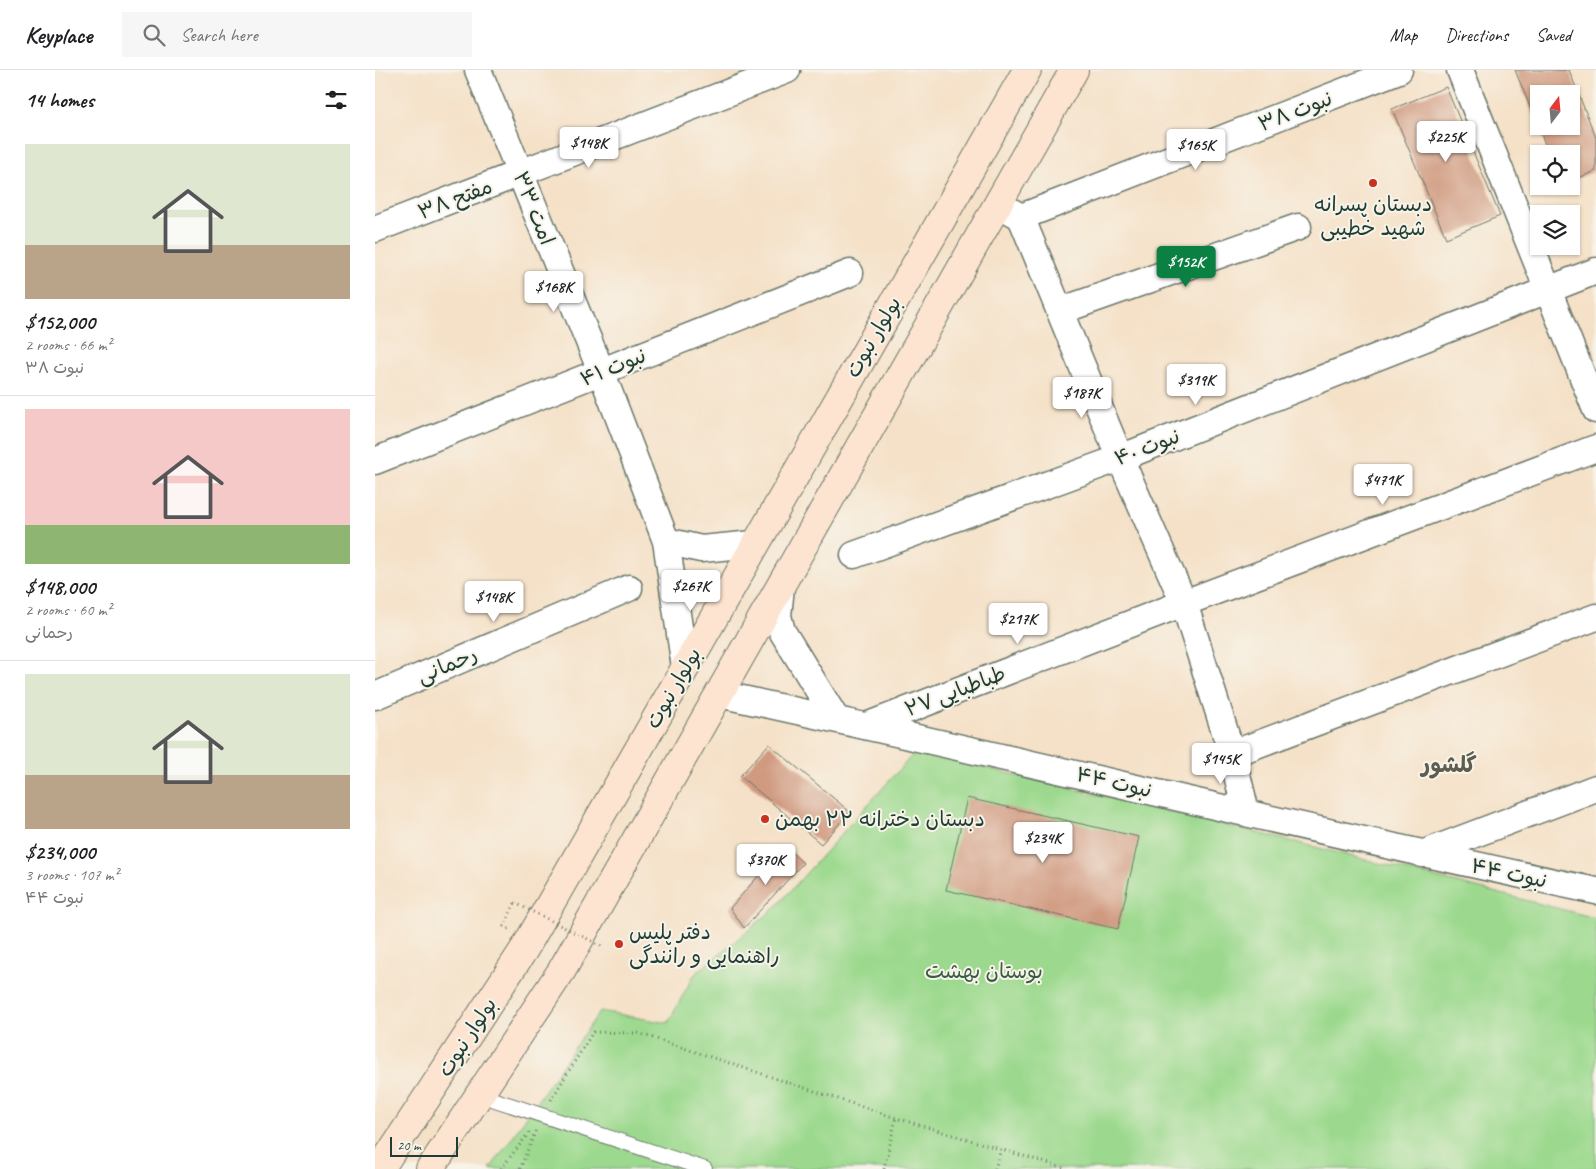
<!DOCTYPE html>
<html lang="en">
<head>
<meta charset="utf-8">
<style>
	body { margin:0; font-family:Caveat,"Playpen Sans Arabic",sans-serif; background:#f6f6f6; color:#202124; height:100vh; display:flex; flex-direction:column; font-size:19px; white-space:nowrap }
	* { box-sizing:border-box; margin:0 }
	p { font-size:16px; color:#757577 }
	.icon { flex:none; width:28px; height:28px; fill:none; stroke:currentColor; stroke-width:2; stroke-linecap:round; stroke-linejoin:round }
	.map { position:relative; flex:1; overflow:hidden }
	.side { display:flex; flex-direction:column; background:#fff; width:375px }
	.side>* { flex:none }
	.needle { width:32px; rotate:16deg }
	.tools { position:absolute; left:1155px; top:15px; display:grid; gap:10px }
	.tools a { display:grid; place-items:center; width:50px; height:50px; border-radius:0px; background:#fff; box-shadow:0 1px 4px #0004; font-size:25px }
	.scale { position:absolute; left:15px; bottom:12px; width:68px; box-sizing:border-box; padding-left:5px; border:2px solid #1f3d34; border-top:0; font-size:14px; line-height:18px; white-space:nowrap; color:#1f3d34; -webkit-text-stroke:4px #f7f3e8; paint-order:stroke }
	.price { position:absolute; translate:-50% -42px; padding:0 11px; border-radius:5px; background:#fff; color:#222; font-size:16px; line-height:32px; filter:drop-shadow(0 1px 2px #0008) }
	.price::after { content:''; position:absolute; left:50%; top:30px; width:15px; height:11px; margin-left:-8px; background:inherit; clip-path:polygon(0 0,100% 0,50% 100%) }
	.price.active { background:#0b8043; color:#fff }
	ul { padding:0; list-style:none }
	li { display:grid; align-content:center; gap:10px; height:265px; padding:0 25px }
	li+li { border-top:1px solid #e0e0e0 }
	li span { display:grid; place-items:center; height:155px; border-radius:0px; color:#555 }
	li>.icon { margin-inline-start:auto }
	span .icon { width:90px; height:90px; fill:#fffc; stroke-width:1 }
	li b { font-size:21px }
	h2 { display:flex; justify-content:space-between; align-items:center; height:60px; padding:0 25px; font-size:21px }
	header { display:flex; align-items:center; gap:30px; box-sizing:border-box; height:70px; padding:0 25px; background:#fff; border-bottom:1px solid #e0e0e0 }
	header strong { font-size:24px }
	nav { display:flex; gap:28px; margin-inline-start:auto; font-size:18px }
	.search { width:350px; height:45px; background:#f6f6f6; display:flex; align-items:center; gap:12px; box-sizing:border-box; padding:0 18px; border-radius:0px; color:#757577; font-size:19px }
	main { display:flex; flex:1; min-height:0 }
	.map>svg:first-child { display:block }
	.green { fill:#9cd98e; stroke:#5e8b61 }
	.building { fill:#d09a80; fill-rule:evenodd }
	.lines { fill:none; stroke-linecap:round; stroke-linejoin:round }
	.lane-casing { stroke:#6a7668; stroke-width:16 }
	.street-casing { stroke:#6a7668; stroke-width:29 }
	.secondary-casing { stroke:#6a7668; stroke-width:30 }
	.path { stroke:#6a7668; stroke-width:3; stroke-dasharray:1 4; stroke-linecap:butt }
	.lane { stroke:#fff; stroke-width:14 }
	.street { stroke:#fff; stroke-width:26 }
	.secondary { stroke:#fde4d0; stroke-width:28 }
	.path-bridge { stroke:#6a7668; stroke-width:3; stroke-dasharray:1 4; stroke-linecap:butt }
	.poi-dot { fill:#c8321e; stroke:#f7f3e8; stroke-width:2 }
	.labels { text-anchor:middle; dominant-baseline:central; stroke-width:4; stroke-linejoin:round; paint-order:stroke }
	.street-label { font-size:21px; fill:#1f3d34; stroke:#f7f3e8 }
	.poi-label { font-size:21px; fill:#1f3d34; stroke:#f7f3e8; text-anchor:start }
	.park-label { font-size:21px; fill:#385c46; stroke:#f7f3e8 }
	.neighbourhood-label { font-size:22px; font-weight:bold; fill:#5d5e4f; stroke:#f7f3e8 }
</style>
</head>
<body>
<header>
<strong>Keyplace</strong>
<div class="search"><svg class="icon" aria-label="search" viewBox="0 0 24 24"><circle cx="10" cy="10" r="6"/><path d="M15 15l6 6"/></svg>Search here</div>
<nav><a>Map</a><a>Directions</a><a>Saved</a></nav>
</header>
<main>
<section class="side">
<h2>14 homes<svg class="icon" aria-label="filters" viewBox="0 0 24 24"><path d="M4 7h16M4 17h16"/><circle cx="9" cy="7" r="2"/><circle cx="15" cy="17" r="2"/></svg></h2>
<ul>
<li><span style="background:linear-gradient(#dfe7d0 65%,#b9a48a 0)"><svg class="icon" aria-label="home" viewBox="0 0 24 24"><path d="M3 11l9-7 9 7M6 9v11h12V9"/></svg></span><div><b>$152,000</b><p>2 rooms · 66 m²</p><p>نبوت ۳۸</p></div></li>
<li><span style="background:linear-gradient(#f6c9c9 75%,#8fb573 0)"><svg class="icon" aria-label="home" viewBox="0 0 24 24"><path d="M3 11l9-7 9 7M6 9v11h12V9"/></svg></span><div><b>$148,000</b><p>2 rooms · 60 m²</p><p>رحمانی</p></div></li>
<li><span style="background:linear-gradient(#dfe7d0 65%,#b9a48a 0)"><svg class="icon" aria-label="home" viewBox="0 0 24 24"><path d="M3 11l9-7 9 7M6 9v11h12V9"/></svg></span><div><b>$234,000</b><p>3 rooms · 107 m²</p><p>نبوت ۴۴</p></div></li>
</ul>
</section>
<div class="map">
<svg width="1221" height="1099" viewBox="0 0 1221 1099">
	<rect width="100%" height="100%" fill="#f7f3e8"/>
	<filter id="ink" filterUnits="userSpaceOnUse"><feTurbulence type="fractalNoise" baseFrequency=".02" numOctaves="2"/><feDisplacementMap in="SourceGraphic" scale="10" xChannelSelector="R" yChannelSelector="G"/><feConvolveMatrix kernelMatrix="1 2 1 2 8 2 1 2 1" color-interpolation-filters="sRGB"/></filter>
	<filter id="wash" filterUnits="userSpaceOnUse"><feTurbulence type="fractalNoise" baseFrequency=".0096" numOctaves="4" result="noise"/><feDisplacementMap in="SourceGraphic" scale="20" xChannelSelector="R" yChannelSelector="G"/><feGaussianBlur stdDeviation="1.12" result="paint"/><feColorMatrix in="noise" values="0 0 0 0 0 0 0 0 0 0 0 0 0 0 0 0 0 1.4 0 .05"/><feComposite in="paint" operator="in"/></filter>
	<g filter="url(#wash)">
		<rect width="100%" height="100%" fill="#f5e1c8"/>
		<!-- green -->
		<polygon class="green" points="541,681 920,772 1221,848 1221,1099 115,1099 225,941 293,953 319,905 400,838"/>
		<g id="blocks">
			<!-- building -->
			<g class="building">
				<path d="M 1140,0 L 1194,0 L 1221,68 L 1221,101 L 1196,111 L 1196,84 L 1174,84 ZM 1164,24 L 1196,24 L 1196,56 L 1164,56 Z"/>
				<polygon points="1071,17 1125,146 1071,168 1017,39"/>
				<polygon points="394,674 475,742 446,774 365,706"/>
				<polygon points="592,728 764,767 743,859 571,820"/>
				<polygon points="410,776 428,793 369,858 355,838"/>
			</g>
		</g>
	</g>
	<g filter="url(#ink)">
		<use href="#blocks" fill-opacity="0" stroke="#6a7668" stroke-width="1"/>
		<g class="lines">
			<!-- lane casing -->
			<g class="lane-casing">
				<polyline id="lane" points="105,1025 330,1099"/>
			</g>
			<!-- street casing -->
			<g class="street-casing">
				<g id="street">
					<polyline points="103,0 226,301 291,471 310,597"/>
					<polyline points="1085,0 1221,340"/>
					<polyline points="632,139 646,147 1024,0"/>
					<polyline points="646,147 745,388 809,533 857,684 871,742"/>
					<polyline points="0,159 412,0"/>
					<polyline points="685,241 923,157"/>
					<polyline points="0,391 475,203"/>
					<polyline points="291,471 326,479 379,474"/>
					<polyline points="479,485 745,388 1221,201"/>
					<polyline points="406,517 403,546 407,561 461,649"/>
					<path d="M 344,624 C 637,687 928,759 1221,821"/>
					<polyline points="0,626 254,518"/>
					<polyline points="491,656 809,533 1221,378"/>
					<polyline points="857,684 1221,547"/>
					<polyline points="1047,784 1221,718"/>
				</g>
			</g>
			<!-- secondary casing -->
			<g class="secondary-casing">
				<g id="secondary">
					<polyline points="5,1099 150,878 652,0"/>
					<polyline points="55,1099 187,900 699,0"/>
				</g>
			</g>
			<!-- path -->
			<g class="path">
				<polyline points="134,859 129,856 140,833"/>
				<polyline points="176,1030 218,962 263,963 521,1048 692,1099"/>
				<polyline points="126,1099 156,1060"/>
				<polyline points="145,1099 161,1060"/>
				<polyline points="509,1099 521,1048"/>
				<polyline points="620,1099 626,1079"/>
			</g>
			<!-- lane -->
			<use href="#lane" class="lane"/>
			<!-- street -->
			<use href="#street" class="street"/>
			<!-- secondary -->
			<use href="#secondary" class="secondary"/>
			<!-- path-bridge -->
			<polyline class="path-bridge" points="140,833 229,877"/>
		</g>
	</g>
	<!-- markers -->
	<g class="poi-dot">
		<circle cx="998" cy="113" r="5"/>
		<circle cx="390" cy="749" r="5"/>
		<circle cx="244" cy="874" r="5"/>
	</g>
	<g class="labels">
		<!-- street labels -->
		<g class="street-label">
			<text transform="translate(920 41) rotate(-21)">نبوت ۳۸</text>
			<text transform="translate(80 129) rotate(-21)">مفتح ۳۸</text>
			<text transform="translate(159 138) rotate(68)">امت ۳۳</text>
			<text transform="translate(498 267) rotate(-60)">بولوار نبوت</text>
			<text transform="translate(238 297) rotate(-22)">نبوت ۴۱</text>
			<text transform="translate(772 377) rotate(-21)">نبوت ۴۰</text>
			<text transform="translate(72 595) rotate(-23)">رحمانی</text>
			<text transform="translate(298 618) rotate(-60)">بولوار نبوت</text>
			<text transform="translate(580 621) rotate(-21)">طباطبایی ۲۷</text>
			<text transform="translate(739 712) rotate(13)">نبوت ۴۴</text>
			<text transform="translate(1134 803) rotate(12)">نبوت ۴۴</text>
			<text transform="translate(92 967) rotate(-57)">بولوار نبوت</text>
		</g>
		<!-- poi labels -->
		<g class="poi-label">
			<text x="998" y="134" text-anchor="middle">دبستان پسرانه<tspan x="998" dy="24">شهید خطیبی</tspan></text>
			<text x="400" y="749">دبستان دخترانه ۲۲ بهمن</text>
			<text x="254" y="862">دفتر پلیس<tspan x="254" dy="24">راهنمایی و رانندگی</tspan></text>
		</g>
		<!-- park labels -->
		<g class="park-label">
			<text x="609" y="901">بوستان بهشت</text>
		</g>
		<!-- neighbourhood labels -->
		<g class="neighbourhood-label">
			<text x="1074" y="695">گلشور</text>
		</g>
	</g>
</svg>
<div class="tools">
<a><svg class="needle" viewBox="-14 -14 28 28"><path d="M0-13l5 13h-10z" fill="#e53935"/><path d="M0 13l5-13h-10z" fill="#757577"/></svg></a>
<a><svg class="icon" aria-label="locate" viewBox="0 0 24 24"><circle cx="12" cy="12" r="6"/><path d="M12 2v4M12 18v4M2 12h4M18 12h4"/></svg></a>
<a><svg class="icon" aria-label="layers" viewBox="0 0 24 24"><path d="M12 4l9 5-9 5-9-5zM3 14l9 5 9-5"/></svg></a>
</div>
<div class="scale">20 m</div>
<b class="price" style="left:1071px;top:93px">$225K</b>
<b class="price" style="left:214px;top:99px">$148K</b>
<b class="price" style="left:821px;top:101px">$165K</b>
<b class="price active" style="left:811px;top:218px">$152K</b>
<b class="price" style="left:179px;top:243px">$168K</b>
<b class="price" style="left:821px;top:336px">$319K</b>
<b class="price" style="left:707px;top:349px">$187K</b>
<b class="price" style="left:1008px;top:436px">$471K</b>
<b class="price" style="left:316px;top:542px">$267K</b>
<b class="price" style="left:119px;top:553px">$148K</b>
<b class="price" style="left:643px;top:575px">$217K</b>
<b class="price" style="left:846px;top:715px">$145K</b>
<b class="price" style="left:668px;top:794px">$234K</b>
<b class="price" style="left:391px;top:816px">$370K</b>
</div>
</main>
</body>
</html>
